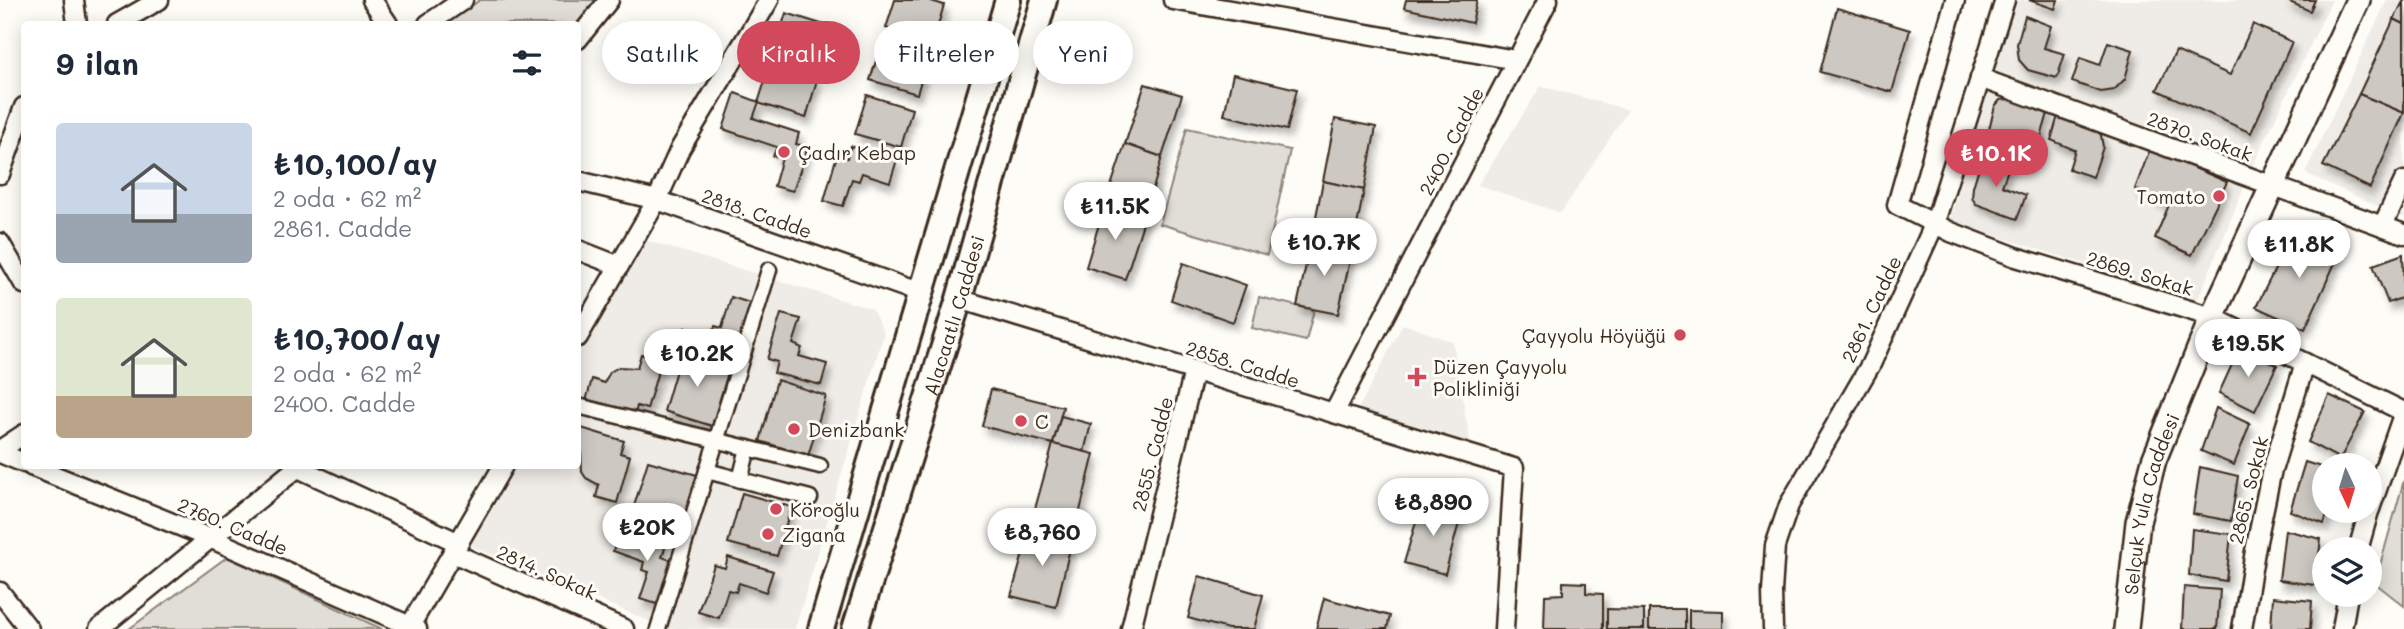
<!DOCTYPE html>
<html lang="tr">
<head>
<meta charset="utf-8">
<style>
	body { margin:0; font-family:Mali,sans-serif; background:#f2f2f3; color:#1f2937; height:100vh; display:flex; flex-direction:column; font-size:26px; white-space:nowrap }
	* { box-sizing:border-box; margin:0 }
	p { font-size:23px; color:#747a83 }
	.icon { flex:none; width:38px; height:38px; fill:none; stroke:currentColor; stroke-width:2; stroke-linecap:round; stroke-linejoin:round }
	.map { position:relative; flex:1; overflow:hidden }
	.panel { position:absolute; left:21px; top:21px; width:560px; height:448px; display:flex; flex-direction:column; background:#fff; border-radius:7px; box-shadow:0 4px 18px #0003 }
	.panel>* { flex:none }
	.top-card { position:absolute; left:602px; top:21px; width:665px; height:63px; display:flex; gap:14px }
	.needle { width:46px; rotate:176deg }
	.tools { position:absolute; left:2312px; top:453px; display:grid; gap:14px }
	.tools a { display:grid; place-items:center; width:70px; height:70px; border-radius:50%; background:#fff; box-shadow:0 4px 18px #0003; font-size:35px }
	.price { position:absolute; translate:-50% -60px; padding:0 16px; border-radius:24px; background:#fff; color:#222; font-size:23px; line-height:46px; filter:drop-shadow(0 2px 4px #0008) }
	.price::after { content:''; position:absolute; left:50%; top:42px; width:21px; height:16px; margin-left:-10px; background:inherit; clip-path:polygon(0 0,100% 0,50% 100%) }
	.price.current { background:#d1495b; color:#fff }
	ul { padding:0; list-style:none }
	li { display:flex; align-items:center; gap:21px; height:175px; padding:0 35px }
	li span { display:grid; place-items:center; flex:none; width:196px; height:140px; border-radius:7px; color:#555 }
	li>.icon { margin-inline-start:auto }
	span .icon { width:84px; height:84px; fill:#fffc; stroke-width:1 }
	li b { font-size:30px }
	h2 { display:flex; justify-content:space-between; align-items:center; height:84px; padding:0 35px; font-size:30px }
	.pill { padding:0 24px; border-radius:32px; background:#fff; box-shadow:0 4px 18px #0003; font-size:24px; line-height:63px }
	.pill.current { background:#d1495b; color:#fff }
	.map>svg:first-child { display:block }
	.built { fill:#efece7 }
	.green { fill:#e1ded7; stroke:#8e847a; stroke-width:2 }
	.building { fill:#cdc8c2; stroke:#3b2a1e; stroke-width:2; filter:url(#shadow) }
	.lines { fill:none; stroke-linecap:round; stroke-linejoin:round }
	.pedestrian-casing { stroke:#3b2a1e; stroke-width:19 }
	.minor-casing { stroke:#3b2a1e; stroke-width:23 }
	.tertiary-casing { stroke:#3b2a1e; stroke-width:28 }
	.secondary-casing { stroke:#3b2a1e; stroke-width:30 }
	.pedestrian { stroke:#fdfcf7; stroke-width:14 }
	.minor { stroke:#fdfcf7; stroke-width:18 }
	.tertiary { stroke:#fdfcf7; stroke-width:23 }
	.secondary { stroke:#fdfcf7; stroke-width:24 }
	.poi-dot { fill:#d1495b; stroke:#fdfcf7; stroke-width:2.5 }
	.labels { text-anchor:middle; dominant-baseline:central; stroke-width:6; stroke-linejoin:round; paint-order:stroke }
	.street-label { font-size:19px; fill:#3b2a1e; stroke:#fdfcf7 }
	.poi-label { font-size:19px; fill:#3b2a1e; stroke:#fdfcf7; text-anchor:start }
</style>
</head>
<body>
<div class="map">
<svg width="2404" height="629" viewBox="0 0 2404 629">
	<defs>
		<filter id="shadow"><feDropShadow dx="4" dy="7" stdDeviation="3.5" flood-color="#0004"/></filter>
	</defs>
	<rect width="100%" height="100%" fill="#fdfcf7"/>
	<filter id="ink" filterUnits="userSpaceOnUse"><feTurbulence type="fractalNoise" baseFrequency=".0143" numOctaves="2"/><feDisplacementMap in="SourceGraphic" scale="14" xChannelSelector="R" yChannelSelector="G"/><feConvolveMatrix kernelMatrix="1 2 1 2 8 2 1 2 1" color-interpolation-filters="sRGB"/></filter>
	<g filter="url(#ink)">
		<!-- built -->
		<g class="built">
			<polygon points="2015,0 2332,0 2255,161 2196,304 2088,265 1949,221"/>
			<polygon points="2387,0 2404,0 2404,218 2305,173"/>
			<polygon points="1541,86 1628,110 1561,213 1478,185"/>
			<polygon points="645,240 872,309 884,333 795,629 668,629 464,543 510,466 578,466 578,352"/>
			<polygon points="1403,324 1453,342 1471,447 1356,413"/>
		</g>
		<!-- green -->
		<g class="green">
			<polygon points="480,0 603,0 578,33 578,24 446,24"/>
			<polygon points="1187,128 1290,150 1267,255 1160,224"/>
			<polygon points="1259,297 1314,310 1306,341 1252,328"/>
			<polygon points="2404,480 2404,606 2375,583"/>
			<polygon points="227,557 382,629 129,629"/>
		</g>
		<!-- building -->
		<g class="building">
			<polygon points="895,0 928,0 944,5 933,42 886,28"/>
			<polygon points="1406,0 1477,0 1472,23 1404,8"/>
			<polygon points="2029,0 2058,0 2055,9"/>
			<polygon points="2285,0 2315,0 2310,11"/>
			<polygon points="2404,0 2404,24 2394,19"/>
			<polygon points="1837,8 1910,30 1892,92 1820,72"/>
			<polygon points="786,13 834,28 823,68 774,52"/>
			<polygon points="2025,16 2051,26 2044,48 2065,54 2057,78 2028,70 2019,60 2017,44"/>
			<polygon points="2394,19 2404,24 2404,113 2359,94"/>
			<polygon points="2253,24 2292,42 2251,133 2157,90 2176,51 2230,75"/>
			<polygon points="882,42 928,57 917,94 870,80"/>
			<polygon points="2108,42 2133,50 2125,79 2114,90 2101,92 2072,82 2080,58 2100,65"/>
			<polygon points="770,65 817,80 806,118 758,103"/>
			<polygon points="1233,74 1297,89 1287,130 1224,115"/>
			<polygon points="1145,84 1182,95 1162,157 1125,144"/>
			<polygon points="735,93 759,102 753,118 799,133 796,144 808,147 793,191 774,186 782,158 773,156 777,147 723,129"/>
			<polygon points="2359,94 2404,113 2370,188 2323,166"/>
			<polygon points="867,95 912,109 901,147 855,134"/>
			<polygon points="2008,99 2049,110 2041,137 2019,129 2012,152 1985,144 1995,106 2000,100"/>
			<polygon points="2059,112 2091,124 2101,135 2103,147 2093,177 2069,169 2075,150 2051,140"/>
			<polygon points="1335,119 1376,127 1364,190 1323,181"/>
			<polygon points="1125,144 1162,157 1145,217 1105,204"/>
			<polygon points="851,146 897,160 890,182 862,173 859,181 852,179 843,206 824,201 837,155 847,158"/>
			<polygon points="2150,149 2227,182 2192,255 2155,238 2169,205 2135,189"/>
			<polygon points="1983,154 2010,164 2002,186 2026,195 2017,219 1976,204 1972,198 1973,187"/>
			<polygon points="1323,181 1364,190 1352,251 1311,242"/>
			<polygon points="1105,204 1145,217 1125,279 1086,267"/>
			<polygon points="2294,231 2340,252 2305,329 2256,307"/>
			<polygon points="1311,242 1352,251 1338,314 1297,306"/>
			<polygon points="2403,254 2404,297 2388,303 2373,265"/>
			<polygon points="1183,263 1246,285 1233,322 1171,300"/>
			<polygon points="731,297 753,304 739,352 729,349 726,359 680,345 685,327 712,336 715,326 722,328"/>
			<polygon points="781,314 801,319 793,344 802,348 799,356 827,364 821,385 774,373 777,362 767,359"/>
			<polygon points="2240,347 2277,365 2255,411 2219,393"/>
			<polygon points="681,353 730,366 712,426 664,411"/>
			<polygon points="641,354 661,361 647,409 637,406 634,418 586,401 592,379 604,383 610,372 619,367 637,368"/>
			<polygon points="777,380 826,396 808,456 760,441"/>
			<polygon points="991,389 1063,407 1053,444 982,426"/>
			<polygon points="2329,395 2365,412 2340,459 2308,442"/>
			<polygon points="2216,408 2250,424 2234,465 2201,451"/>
			<polygon points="1061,416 1091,424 1084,452 1053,444"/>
			<polygon points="578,427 624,441 620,453 630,456 617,503 596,497 599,485 586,478 582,472 581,451 578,450"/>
			<polygon points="1053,444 1094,454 1076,527 1033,516"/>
			<polygon points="648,461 697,475 679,533 630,519"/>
			<polygon points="2305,462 2324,468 2324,511 2328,511 2324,524 2290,511"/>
			<polygon points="2200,467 2238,476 2231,521 2193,514"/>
			<polygon points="742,493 791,507 777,556 728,543"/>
			<polygon points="1422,501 1462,512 1445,574 1404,563"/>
			<polygon points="1030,529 1072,540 1056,607 1011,596"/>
			<polygon points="2192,529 2231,534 2226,581 2189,575"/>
			<polygon points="621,530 666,545 662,557 673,561 660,605 640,599 649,572 642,570 644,562 613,551"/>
			<polygon points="2285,530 2321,539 2315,585 2279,580"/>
			<polygon points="728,557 773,571 766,592 739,583 736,592 728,590 719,618 698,612 714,565 725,568"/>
			<polygon points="1199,576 1263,595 1254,629 1228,629 1188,618"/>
			<polygon points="1563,582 1586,583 1586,593 1603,594 1603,629 1544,629 1545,595 1563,594"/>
			<polygon points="2184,587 2220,590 2217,629 2182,629"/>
			<polygon points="2273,597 2312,601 2310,629 2271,629"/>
			<polygon points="1324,598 1390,616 1387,629 1316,629"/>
			<polygon points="1607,609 1644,610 1644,629 1607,629"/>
			<rect x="1649" y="609" width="36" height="20"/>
			<polygon points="1689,610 1723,611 1723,629 1689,629"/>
		</g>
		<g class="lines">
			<!-- pedestrian casing -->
			<g class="pedestrian-casing">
				<g id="pedestrian">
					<polyline points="578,406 820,466"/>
					<polyline points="707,471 810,498"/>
					<polyline points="740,480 748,448"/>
					<polyline points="658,629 769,270"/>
				</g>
			</g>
			<!-- minor casing -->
			<g class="minor-casing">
				<g id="minor">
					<polyline points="74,0 77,24"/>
					<polyline points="372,0 388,24"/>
					<polyline points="1173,0 1516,60"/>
					<polyline points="1955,0 1897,205 1951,232 2016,257 2212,317 2404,412"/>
					<polyline points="117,24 159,0"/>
					<polyline points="428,24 463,0"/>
					<polyline points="578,39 609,0"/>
					<polyline points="1980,78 2404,234"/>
					<polyline points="0,174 24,107"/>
					<polyline points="578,181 657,200 921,293"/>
					<polyline points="2383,225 2404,181"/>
					<polyline points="0,243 24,284"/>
					<polyline points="578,250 619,266"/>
					<polyline points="959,299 1514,468 1504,629"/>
					<polyline points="578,337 657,200 680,149 769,0"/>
					<polyline points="1334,413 1548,0"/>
					<polyline points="0,450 24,434"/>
					<polyline points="0,453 24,463"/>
					<polyline points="31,466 212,539 417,629"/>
					<polyline points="294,466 459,543"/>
					<polyline points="2370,509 2404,412"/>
					<polyline points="2358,550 2369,511"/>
					<polyline points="453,553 624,629"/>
					<polyline points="0,592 29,629"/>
					<polyline points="410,626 503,466"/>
					<polyline points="99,629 298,467"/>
					<polyline points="1131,629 1194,371"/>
					<polyline points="1773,629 1772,592 1775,546 1789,505 1871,364 1934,225 2005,0"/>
					<polyline points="2242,629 2255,551 2271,474 2305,363"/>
					<polyline points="2342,629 2348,595"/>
				</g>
			</g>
			<!-- tertiary casing -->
			<g class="tertiary-casing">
				<g id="tertiary">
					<path id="s1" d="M 2126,629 L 2138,522 L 2154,460 L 2212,317 L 2358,0"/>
				</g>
			</g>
			<!-- secondary casing -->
			<g class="secondary-casing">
				<g id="secondary">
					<polyline points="821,629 1008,0"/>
					<path id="s2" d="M 855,629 L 959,299 L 1044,0"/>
				</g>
			</g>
			<!-- pedestrian -->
			<use href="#pedestrian" class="pedestrian"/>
			<!-- minor -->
			<use href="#minor" class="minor"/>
			<!-- tertiary -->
			<use href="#tertiary" class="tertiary"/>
			<!-- secondary -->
			<use href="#secondary" class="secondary"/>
		</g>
	</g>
	<!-- markers -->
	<g class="poi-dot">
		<circle cx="784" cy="152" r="7"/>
		<circle cx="2219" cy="196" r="7"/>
		<circle cx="1680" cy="335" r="7"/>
		<path d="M1413.5 366.5h7v7h7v7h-7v7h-7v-7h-7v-7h7z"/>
		<circle cx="1021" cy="421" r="7"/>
		<circle cx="794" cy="429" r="7"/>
		<circle cx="776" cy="509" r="7"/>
		<circle cx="768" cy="534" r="7"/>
	</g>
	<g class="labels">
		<!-- street labels -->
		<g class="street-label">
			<text transform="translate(2200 136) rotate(20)">2870. Sokak</text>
			<text transform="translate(1451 141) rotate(-63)">2400. Cadde</text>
			<text transform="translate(757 213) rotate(19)">2818. Cadde</text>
			<text transform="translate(2140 273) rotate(17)">2869. Sokak</text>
			<text transform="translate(1871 309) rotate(-65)">2861. Cadde</text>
			<text stroke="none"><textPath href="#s2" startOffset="329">Alacaatlı Caddesi</textPath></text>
			<text transform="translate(1243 364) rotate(17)">2858. Cadde</text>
			<text transform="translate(1152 454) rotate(-76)">2855. Cadde</text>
			<text transform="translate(2248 490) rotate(-76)">2865. Sokak</text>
			<text stroke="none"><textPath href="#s1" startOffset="128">Selçuk Yula Caddesi</textPath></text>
			<text transform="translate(233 526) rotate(23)">2760. Cadde</text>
			<text transform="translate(547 572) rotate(24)">2814. Sokak</text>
		</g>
		<!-- poi labels -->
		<g class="poi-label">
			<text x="798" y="152">Çadır Kebap</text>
			<text x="2205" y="196" text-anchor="end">Tomato</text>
			<text x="1666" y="335" text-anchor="end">Çayyolu Höyüğü</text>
			<text x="1433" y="366">Düzen Çayyolu<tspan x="1433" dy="22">Polikliniği</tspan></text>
			<text x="1035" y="421">C</text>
			<text x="808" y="429">Denizbank</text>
			<text x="790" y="509">Köroğlu</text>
			<text x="782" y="534">Zigana</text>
		</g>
	</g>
</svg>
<div class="tools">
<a><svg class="needle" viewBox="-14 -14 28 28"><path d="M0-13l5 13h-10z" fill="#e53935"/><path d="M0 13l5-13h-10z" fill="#747a83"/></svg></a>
<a><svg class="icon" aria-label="layers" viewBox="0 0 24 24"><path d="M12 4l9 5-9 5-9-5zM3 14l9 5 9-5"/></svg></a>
</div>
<b class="price current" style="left:1996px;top:189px">₺10.1K</b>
<b class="price" style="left:1115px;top:242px">₺11.5K</b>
<b class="price" style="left:1324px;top:278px">₺10.7K</b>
<b class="price" style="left:2299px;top:280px">₺11.8K</b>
<b class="price" style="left:2248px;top:379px">₺19.5K</b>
<b class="price" style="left:697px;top:389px">₺10.2K</b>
<b class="price" style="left:1433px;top:538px">₺8,890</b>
<b class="price" style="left:647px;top:563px">₺20K</b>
<b class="price" style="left:1042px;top:568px">₺8,760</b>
<div class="top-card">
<a class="pill">Satılık</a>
<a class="pill current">Kiralık</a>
<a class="pill">Filtreler</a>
<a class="pill">Yeni</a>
</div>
<section class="panel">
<h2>9 ilan<svg class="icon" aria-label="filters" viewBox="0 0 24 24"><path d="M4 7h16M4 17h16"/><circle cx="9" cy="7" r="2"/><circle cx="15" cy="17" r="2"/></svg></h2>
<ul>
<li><span style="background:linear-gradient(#c9d6e8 65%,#9aa5b1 0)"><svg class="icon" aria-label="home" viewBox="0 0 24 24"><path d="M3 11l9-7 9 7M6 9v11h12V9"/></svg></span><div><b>₺10,100/ay</b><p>2 oda · 62 m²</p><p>2861. Cadde</p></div></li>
<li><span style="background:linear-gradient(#dfe7d0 70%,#b9a48a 0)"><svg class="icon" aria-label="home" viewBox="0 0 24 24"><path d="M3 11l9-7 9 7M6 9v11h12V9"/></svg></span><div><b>₺10,700/ay</b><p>2 oda · 62 m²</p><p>2400. Cadde</p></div></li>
</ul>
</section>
</div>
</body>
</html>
